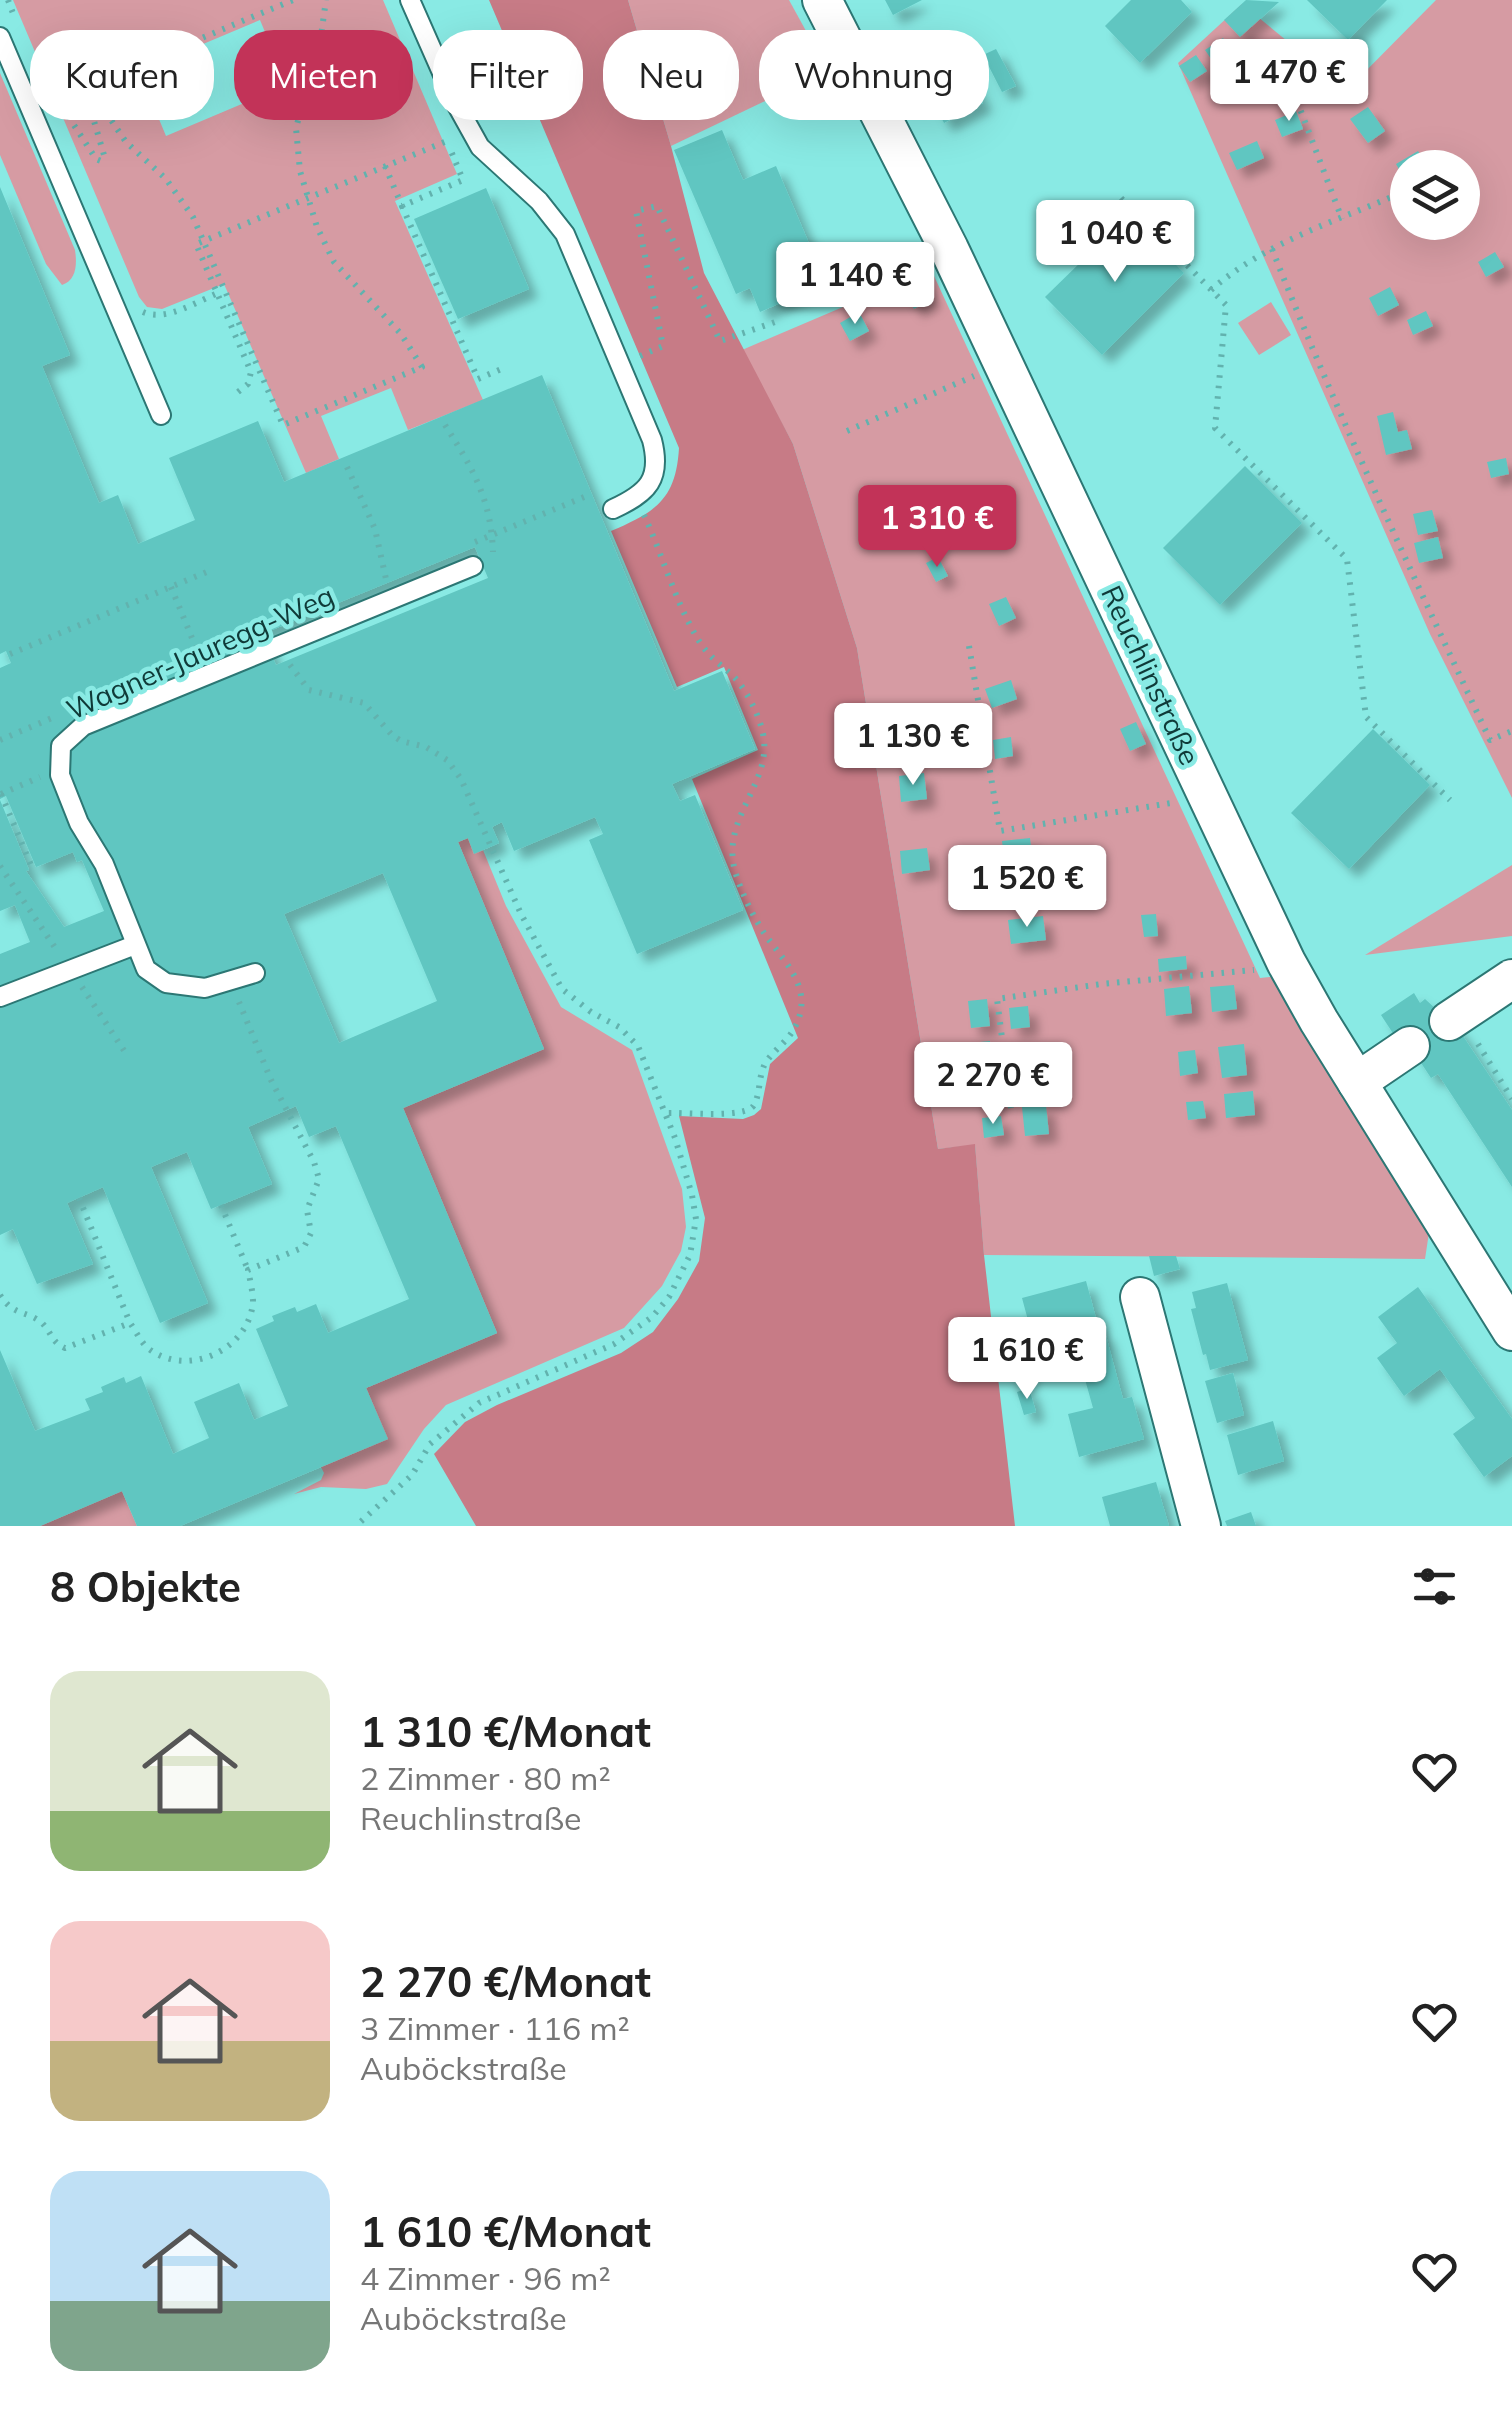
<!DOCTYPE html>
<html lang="de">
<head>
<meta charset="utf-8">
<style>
	body { margin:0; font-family:Mulish,sans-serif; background:#f6f6f6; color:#222; height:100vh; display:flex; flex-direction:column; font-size:38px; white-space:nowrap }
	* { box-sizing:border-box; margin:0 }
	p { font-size:32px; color:#767676 }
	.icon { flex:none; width:55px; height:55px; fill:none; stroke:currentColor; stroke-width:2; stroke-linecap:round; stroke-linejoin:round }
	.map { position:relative; height:1526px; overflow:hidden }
	.side { display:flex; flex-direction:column; background:#fff; flex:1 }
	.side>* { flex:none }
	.top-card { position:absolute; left:30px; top:30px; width:1000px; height:90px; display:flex; gap:20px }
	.tools { position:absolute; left:1390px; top:150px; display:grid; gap:20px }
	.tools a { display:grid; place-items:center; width:90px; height:90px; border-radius:50%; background:#fff; box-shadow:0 10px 40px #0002; font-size:50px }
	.price { position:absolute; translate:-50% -85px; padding:0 22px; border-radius:10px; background:#fff; color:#222; font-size:32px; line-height:65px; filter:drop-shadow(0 2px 5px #0008) }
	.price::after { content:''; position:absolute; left:50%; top:60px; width:30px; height:22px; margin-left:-15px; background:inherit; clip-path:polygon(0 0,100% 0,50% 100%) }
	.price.selected { background:#c23358; color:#fff }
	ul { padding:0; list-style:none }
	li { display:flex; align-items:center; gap:30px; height:250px; padding:0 50px }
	li span { display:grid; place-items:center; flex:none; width:280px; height:200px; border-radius:30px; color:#555 }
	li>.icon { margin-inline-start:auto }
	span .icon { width:120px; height:120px; fill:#fffc; stroke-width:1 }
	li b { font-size:42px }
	h2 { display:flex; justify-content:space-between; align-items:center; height:120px; padding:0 50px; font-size:42px }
	.pill { padding:0 35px; border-radius:40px; background:#fff; box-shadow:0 10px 40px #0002; font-size:35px; line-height:90px }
	.pill.selected { background:#c23358; color:#fff }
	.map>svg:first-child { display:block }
	.green { fill:#d69ba3; fill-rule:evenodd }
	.forest { fill:#c77b86 }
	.building { fill:#60c6c1; fill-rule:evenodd; filter:url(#shadow) }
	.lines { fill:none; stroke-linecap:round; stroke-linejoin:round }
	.lane-casing { stroke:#2c7774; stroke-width:22 }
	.street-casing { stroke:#2c7774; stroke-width:42 }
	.path { stroke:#62b2ae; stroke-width:6; stroke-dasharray:2.5 8; stroke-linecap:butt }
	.lane { stroke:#fff; stroke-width:18 }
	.street { stroke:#fff; stroke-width:38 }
	.labels { text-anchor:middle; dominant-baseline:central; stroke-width:9; stroke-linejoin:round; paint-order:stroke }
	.street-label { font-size:28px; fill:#0f3a38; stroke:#89eae4 }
</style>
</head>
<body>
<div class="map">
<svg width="1512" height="1526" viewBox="0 0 1512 1526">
	<defs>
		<filter id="shadow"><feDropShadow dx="9" dy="9" stdDeviation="5" flood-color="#0004"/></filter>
	</defs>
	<rect width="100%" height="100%" fill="#89eae4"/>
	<!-- green -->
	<g class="green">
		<path d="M 13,0 L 383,0 L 457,174 L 395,201 L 483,400 L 408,430 L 391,388 L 321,416 L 339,459 L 306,473 L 224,284 L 162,309 L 147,307 L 139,297 ZM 260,20 L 287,85 L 166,136 L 139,71 Z"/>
		<polygon points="628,0 789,0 828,71 671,146"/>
		<path d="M 1436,0 L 1512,0 L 1512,798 L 1430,634 L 1178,63 L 1242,4 L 1347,90 ZM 1408,168 L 1462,168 L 1462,222 L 1408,222 Z"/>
		<path d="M 0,73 L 75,250 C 77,263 77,280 62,285 L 46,264 L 0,155 Z"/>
		<polygon points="925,272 934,276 1260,978 1279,976 1430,1226 1425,1259 984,1255 975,1145 938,1149 857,648 793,444 742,350"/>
		<polygon points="1271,302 1291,335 1259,355 1238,323"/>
		<polygon points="468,838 474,853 483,850 506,906 561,1007 632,1050 682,1189 686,1227 681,1251 662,1286 624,1328 446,1405 424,1429 387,1484 366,1489 321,1487 294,1494 321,1480 324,1473 321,1467 387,1439 366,1388 497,1333 403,1108 544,1049 458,842"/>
		<polygon points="1512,865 1512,936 1365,955"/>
		<polygon points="122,1491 137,1526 40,1526"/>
	</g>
	<!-- forest -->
	<path class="forest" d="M 489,0 L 628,0 L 671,146 L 704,273 L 793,444 L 857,648 L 938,1149 L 975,1144 L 984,1255 L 1015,1526 L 476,1526 L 434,1454 L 465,1422 L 497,1405 L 621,1353 L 653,1332 L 678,1299 L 699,1261 L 705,1218 L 679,1116 L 743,1119 L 754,1115 L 761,1109 L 770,1064 L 798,1038 L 692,779 L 758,750 L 724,667 L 677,687 L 611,531 C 656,512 676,499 679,448 Z"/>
	<!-- building -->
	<g class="building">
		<polygon points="885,0 922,0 893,15"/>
		<polygon points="1131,0 1181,0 1192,12 1140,63 1105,26"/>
		<polygon points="1246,0 1279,2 1240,37 1224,20"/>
		<polygon points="1307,0 1387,0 1348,40"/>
		<polygon points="1223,38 1238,60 1220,72 1205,50"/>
		<polygon points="996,49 1016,86 1002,92 983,55"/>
		<polygon points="1196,55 1207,71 1190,82 1179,66"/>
		<polygon points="187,62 195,82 163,95 155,76"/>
		<polygon points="961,62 983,103 944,123 923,83"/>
		<polygon points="1368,107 1385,131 1368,143 1350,119"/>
		<polygon points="1296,111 1303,129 1282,137 1275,120"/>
		<polygon points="722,130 743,180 776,166 826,283 760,312 750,288 736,294 674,150"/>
		<polygon points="1257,141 1264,158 1237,170 1229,153"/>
		<polygon points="1418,151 1428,168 1408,168 1405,180 1396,164"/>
		<path d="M 0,187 L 70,355 L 42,366 L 99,503 L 118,495 L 138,544 L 195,520 L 169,458 L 258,421 L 284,482 L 542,375 L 674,691 L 722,671 L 755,749 L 672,784 L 680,801 L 695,795 L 743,910 L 637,954 L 589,840 L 603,834 L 595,817 L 514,851 L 502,822 L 492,827 L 499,843 L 474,854 L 468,838 L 458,842 L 544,1049 L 403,1108 L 497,1333 L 366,1388 L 388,1439 L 180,1526 L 137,1526 L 122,1491 L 40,1526 L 0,1526 L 0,1350 L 35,1431 L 90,1410 L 85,1399 L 103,1392 L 101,1387 L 124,1377 L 126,1383 L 141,1376 L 173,1454 L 209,1438 L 194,1402 L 239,1383 L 254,1420 L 288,1406 L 256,1329 L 274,1321 L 272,1316 L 295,1307 L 297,1312 L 316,1304 L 328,1333 L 409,1299 L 336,1126 L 309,1137 L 296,1106 L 248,1127 L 272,1184 L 211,1209 L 187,1152 L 151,1167 L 208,1303 L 160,1323 L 103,1187 L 67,1203 L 93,1264 L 37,1284 L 13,1229 L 0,1235 L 0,954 L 30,942 L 15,905 L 0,911 L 0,800 L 29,870 L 26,871 L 64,927 L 104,911 L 82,860 L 77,862 L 73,852 L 36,867 L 6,796 L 0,799 L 0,668 L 11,663 L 6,651 L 0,654 ZM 475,547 L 488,578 L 276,665 L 262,634 ZM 383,873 L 437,1001 L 339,1043 L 284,914 Z"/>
		<polygon points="486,188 529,289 458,319 414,219"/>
		<polygon points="1128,216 1184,273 1102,355 1045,297"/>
		<polygon points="1495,252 1504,267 1486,277 1478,262"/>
		<polygon points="921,279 932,299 914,309 903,289"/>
		<polygon points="1390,287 1399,305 1378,316 1369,298"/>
		<polygon points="1426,311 1433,326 1413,335 1407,320"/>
		<polygon points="859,312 869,331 850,341 840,323"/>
		<polygon points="1393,412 1398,432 1407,430 1412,449 1386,455 1377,416"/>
		<polygon points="1506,458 1509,474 1491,478 1487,462"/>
		<polygon points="1245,466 1302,523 1220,605 1163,548"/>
		<polygon points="1432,510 1438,531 1418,535 1413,514"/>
		<polygon points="1438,537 1443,558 1419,563 1414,543"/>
		<polygon points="938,557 948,576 936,582 926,563"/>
		<polygon points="1006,597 1016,618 999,626 989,604"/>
		<polygon points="1011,680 1017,699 992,708 985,689"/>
		<polygon points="1136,722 1146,744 1130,751 1120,729"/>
		<polygon points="912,728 915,749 894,751 892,730"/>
		<polygon points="1373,729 1430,785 1349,869 1291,813"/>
		<polygon points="1011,737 1013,756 995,759 993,740"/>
		<polygon points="924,773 927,799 901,802 899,776"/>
		<polygon points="1030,838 1034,869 1006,872 1002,841"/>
		<polygon points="927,848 930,870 902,874 900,851"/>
		<polygon points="1156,914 1158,936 1144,937 1141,915"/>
		<polygon points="1043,916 1046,940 1011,944 1008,920"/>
		<polygon points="1186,956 1187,969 1159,972 1158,959"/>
		<polygon points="1234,985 1237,1009 1212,1012 1210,987"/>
		<polygon points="1189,986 1192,1013 1166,1016 1164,989"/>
		<polygon points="1414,993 1420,1003 1425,999 1459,1030 1512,1110 1512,1187 1438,1074 1431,1078 1404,1037 1398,1041 1381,1015"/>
		<polygon points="987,999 990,1026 971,1028 968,1001"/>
		<polygon points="1028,1006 1030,1027 1011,1029 1009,1008"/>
		<polygon points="990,1041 994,1068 973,1070 970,1043"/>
		<polygon points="1244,1044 1247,1075 1222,1078 1218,1047"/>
		<polygon points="1195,1050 1198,1073 1180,1076 1178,1052"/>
		<polygon points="1042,1056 1044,1074 1017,1077 1015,1059"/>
		<polygon points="998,1082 1000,1102 981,1104 979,1083"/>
		<polygon points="1253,1091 1255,1115 1226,1118 1224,1094"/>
		<polygon points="1203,1101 1206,1118 1188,1120 1186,1102"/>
		<polygon points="1046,1105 1049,1134 1025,1136 1022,1107"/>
		<polygon points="1001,1116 1004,1135 984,1138 982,1118"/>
		<polygon points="1149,1256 1176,1256 1180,1269 1154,1276"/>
		<polygon points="1086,1281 1100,1333 1105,1332 1123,1399 1132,1397 1144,1439 1079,1457 1068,1414 1093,1408 1074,1340 1036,1350 1022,1298"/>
		<polygon points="1227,1283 1248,1360 1210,1370 1206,1354 1203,1355 1191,1309 1196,1308 1192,1292"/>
		<polygon points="1418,1287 1512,1419 1512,1456 1484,1477 1453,1434 1475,1418 1440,1369 1404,1396 1377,1358 1397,1343 1378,1317"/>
		<polygon points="1233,1373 1244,1415 1217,1423 1205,1381"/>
		<polygon points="1029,1388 1036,1412 1024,1415 1017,1392"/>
		<polygon points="1273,1421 1284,1461 1238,1475 1227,1435"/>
		<polygon points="1156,1482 1169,1526 1110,1526 1102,1497"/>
		<polygon points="1251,1512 1256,1526 1227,1526 1225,1521"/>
	</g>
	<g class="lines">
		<!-- lane casing -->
		<g class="lane-casing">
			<g id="lane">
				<path d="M 410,0 L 455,102 L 480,147 L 539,201 L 565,234 L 652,440 C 662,479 648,493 613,509"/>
				<polyline points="0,37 161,415"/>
				<polyline points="255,973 205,988 166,983 146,969 104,864 79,823 60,775 61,746 83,726 473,566"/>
				<polyline points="0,997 135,945"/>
			</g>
		</g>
		<!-- street casing -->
		<g class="street-casing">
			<g id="street">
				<polyline points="822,0 949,249 1286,962 1319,1021 1512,1331"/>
				<polyline points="1449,1021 1512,979"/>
				<polyline points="1357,1082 1410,1046"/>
				<polyline points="1140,1297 1201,1526"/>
			</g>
		</g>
		<!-- path -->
		<g class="path">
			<polyline points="8,0 14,16"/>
			<polyline points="88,86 126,142 166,179 193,217 283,425 422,367 401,334 334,262 317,227 300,171 296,128 321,36 326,0"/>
			<polyline points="57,99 96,159 101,161 104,155 84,87 293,0"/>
			<polyline points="58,99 84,87"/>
			<polyline points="1297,101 1342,219"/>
			<polyline points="385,166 402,206 463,180 451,151"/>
			<polyline points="1121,198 1226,305 1215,428 1347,559 1366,717 1450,800"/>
			<polyline points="402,206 478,379 506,367"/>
			<path d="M 1272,249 C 1338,416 1414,578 1490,740 L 1512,731"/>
			<path d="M 1211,290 C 1265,242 1342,219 1408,190"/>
			<path d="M 143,312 C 166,322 196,302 218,293"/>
			<polyline points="640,356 663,346 636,211 657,206 720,341 781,320"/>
			<polyline points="238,392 248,384 251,372 196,244 447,141 445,138"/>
			<path d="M 445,425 C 473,469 491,499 493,552"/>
			<polyline points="847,431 974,376"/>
			<polyline points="347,467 375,529 386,579"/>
			<path d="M 644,515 C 663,556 675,602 699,641 C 707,654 718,663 730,673 C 746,687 762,720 764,740 C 769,786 721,819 735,871 C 741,892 752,914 764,933 C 784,962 815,988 795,1027 C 788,1041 775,1049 766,1062 C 758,1075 761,1092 754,1105 C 747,1119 684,1112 666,1113"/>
			<polyline points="475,542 584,497"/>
			<polyline points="171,587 199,655"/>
			<polyline points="969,646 1000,831 1177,802"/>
			<polyline points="10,654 209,571"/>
			<polyline points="290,665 309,690 364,703 392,735 401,741 426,747 447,760 461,779 521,914 562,989 591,1012 619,1027 638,1046 675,1138 692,1195 696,1219 690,1255 669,1297 652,1317 614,1344 479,1403 430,1444 412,1475 356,1526"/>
			<polyline points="0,740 52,718"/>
			<polyline points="1,794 33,870"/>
			<polyline points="1,794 40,777"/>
			<polyline points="0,866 58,952"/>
			<polyline points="82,987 127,1055"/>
			<polyline points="1478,1044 1512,1099"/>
			<polyline points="1011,1108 997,999 1101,984 1254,970"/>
			<polyline points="79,1198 130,1323"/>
			<polyline points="221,1205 248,1270"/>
			<path d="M 0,1295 C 14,1317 27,1310 42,1323 C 52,1333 51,1342 65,1348 L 130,1323 C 136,1331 141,1343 149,1349 C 188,1378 249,1350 253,1302 C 253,1292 250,1280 248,1270 L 304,1247 L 311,1233 L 307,1210 L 319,1179 L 314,1162 L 271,1080 L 239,1002"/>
		</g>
		<!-- lane -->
		<use href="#lane" class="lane"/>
		<!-- street -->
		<use href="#street" class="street"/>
	</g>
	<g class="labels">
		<!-- street labels -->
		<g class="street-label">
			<text transform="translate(200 652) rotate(-24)">Wagner-Jauregg-Weg</text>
			<text transform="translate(1151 675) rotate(65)">Reuchlinstraße</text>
		</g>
	</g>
</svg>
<div class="tools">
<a><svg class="icon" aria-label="layers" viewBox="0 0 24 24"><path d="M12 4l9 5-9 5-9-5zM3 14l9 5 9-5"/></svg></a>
</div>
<b class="price" style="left:1289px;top:124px">1 470 €</b>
<b class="price" style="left:1115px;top:285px">1 040 €</b>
<b class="price" style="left:855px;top:327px">1 140 €</b>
<b class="price selected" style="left:937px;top:570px">1 310 €</b>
<b class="price" style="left:913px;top:788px">1 130 €</b>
<b class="price" style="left:1027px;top:930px">1 520 €</b>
<b class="price" style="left:993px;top:1127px">2 270 €</b>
<b class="price" style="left:1027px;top:1402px">1 610 €</b>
<div class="top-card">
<a class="pill">Kaufen</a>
<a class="pill selected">Mieten</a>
<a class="pill">Filter</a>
<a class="pill">Neu</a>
<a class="pill">Wohnung</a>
</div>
</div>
<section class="side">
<h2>8 Objekte<svg class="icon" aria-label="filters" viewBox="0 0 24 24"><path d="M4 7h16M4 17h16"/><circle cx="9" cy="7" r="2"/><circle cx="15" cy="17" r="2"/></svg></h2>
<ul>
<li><span style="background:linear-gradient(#dfe7d0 70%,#8fb573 0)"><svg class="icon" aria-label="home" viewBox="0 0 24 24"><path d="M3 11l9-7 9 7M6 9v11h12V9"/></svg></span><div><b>1 310 €/Monat</b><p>2 Zimmer · 80 m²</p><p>Reuchlinstraße</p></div><svg class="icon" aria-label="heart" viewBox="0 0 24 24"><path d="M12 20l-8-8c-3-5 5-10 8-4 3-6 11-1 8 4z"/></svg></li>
<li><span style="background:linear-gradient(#f6c9c9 60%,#c2b280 0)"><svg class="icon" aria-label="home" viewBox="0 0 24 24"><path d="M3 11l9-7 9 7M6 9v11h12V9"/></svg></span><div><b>2 270 €/Monat</b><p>3 Zimmer · 116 m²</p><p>Auböckstraße</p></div><svg class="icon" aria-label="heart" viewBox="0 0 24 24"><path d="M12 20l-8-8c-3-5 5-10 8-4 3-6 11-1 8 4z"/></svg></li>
<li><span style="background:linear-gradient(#bfe0f5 65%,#7fa58c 0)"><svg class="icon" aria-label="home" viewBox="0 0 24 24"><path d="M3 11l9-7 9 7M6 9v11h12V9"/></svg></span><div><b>1 610 €/Monat</b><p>4 Zimmer · 96 m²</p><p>Auböckstraße</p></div><svg class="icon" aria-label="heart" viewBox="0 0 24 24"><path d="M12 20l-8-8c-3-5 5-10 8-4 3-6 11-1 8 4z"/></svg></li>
</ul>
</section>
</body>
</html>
